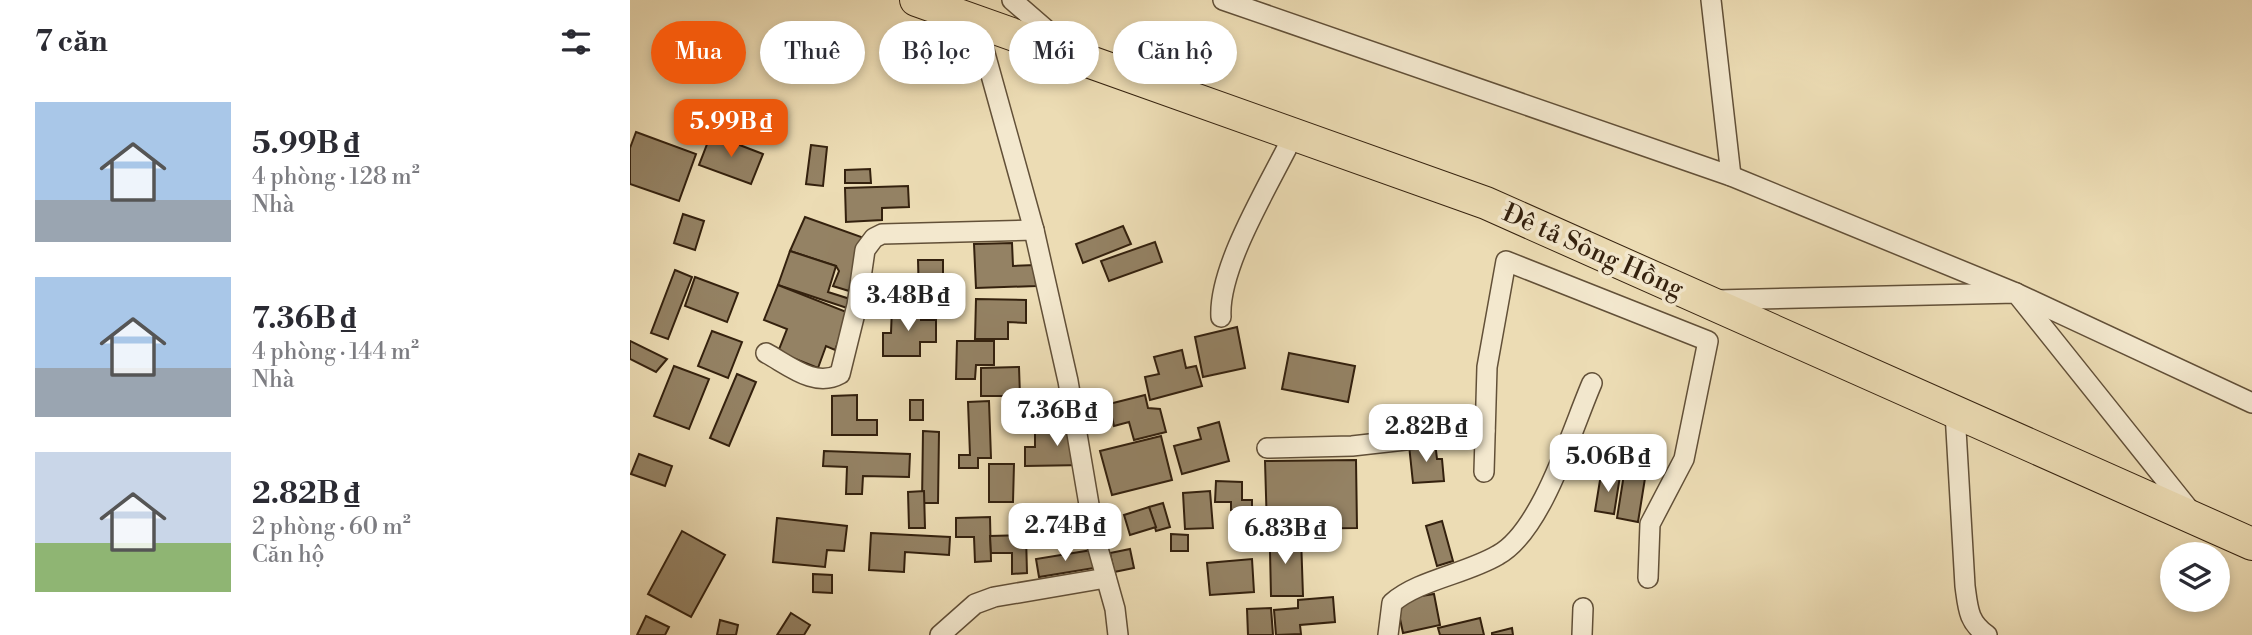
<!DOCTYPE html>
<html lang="vi">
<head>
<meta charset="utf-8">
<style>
	body { margin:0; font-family:"Libre Bodoni",serif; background:#f2f2f3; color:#2b2b33; height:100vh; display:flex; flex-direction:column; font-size:26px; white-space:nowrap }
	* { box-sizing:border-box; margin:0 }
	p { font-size:23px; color:#7c7c81 }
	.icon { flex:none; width:38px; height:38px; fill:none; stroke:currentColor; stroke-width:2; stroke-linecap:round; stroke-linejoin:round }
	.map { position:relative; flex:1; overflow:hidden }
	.details { display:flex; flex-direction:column; background:#fff; width:630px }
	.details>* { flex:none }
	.hud { position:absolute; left:21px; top:21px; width:665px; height:63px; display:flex; gap:14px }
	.fabs { position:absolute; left:1530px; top:542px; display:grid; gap:14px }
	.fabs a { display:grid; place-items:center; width:70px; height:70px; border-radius:50%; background:#fff; box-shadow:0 4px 10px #0003; font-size:35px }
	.price { position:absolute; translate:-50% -60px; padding:0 16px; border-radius:14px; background:#fff; color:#222; font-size:23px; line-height:46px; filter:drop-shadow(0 2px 4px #0008) }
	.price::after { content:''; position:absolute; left:50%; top:42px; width:21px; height:16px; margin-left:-10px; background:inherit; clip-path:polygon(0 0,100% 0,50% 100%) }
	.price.current { background:#ea580c; color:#fff }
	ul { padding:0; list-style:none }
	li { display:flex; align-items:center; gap:21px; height:175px; padding:0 35px }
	li span { display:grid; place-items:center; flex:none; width:196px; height:140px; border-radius:0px; color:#555 }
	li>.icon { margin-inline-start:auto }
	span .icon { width:84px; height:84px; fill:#fffc; stroke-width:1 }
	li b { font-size:30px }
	h2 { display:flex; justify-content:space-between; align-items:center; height:84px; padding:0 35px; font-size:30px }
	.chip { padding:0 24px; border-radius:32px; background:#fff; box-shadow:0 4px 10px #0003; font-size:24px; line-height:63px }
	.chip.current { background:#ea580c; color:#fff }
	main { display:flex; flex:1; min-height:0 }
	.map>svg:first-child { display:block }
	.building { fill:#948264; stroke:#34210e; stroke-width:2 }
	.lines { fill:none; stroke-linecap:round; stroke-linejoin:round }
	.minor-casing { stroke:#625038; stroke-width:22 }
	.primary-casing { stroke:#34210e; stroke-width:34 }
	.minor { stroke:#f3e8ce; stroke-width:19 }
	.primary { stroke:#ecdcb4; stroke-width:32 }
	.labels { text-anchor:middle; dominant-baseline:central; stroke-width:7; stroke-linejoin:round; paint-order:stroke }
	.street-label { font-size:26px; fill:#34210e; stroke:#f3e8ce }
</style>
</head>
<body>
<main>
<section class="details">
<h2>7 căn<svg class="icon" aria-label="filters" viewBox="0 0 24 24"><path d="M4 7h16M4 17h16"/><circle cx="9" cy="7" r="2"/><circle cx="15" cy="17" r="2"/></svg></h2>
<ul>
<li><span style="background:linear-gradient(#a9c7e8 70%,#9aa5b1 0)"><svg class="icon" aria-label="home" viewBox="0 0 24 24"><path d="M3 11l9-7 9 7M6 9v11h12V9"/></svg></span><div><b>5.99B ₫</b><p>4 phòng · 128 m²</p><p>Nhà</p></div></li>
<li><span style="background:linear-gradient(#a9c7e8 65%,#9aa5b1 0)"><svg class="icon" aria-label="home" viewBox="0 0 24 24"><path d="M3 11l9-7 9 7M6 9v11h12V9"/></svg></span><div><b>7.36B ₫</b><p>4 phòng · 144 m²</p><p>Nhà</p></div></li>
<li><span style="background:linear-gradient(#c9d6e8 65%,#8fb573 0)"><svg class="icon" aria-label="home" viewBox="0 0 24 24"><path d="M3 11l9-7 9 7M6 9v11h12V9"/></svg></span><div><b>2.82B ₫</b><p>2 phòng · 60 m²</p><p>Căn hộ</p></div></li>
</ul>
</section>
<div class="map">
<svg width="1622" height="635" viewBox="0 0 1622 635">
	<rect width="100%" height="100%" fill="#ecdcb4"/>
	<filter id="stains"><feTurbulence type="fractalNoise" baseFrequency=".00286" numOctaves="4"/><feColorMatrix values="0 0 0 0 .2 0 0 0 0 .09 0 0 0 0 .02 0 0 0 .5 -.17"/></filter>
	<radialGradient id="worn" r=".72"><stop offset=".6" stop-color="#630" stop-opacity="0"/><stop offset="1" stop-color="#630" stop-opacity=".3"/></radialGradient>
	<!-- building -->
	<g class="building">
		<polygon points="6,132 66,154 49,201 0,184 0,148"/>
		<polygon points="81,134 133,154 121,184 69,165"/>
		<polygon points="181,145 197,147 193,186 176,184"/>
		<polygon points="240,169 241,183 215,183 215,170"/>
		<polygon points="278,186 279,207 252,208 252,220 216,222 215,188"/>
		<polygon points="53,214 74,221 65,250 44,243"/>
		<polygon points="175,217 237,239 219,291 203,286 209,271 206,266 160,251"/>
		<polygon points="493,226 501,244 453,263 446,244"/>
		<polygon points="525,242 532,262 479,281 471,261"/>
		<polygon points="382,243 383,266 405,265 406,286 346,288 344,244"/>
		<polygon points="160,251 206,266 198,292 220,299 217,308 148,285"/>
		<polygon points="288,260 313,260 313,280 327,280 328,298 289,300"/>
		<polygon points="45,270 62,277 38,339 21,333"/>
		<polygon points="65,277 108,293 97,322 55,306"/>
		<polygon points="148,285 219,313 205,350 196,346 188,368 148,352 157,329 134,320"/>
		<polygon points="346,299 396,300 396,323 378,322 378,339 345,339"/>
		<polygon points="262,307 291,308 291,320 306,320 306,342 290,342 290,356 253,356 253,333 261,333"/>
		<polygon points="607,327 615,368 573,377 565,337"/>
		<polygon points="82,331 112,342 98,378 68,366"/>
		<polygon points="0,341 37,359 26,372 0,359"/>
		<polygon points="327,341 364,341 364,365 346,365 345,379 326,379"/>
		<polygon points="552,350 556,368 566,366 572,386 520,400 515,377 529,374 524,357"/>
		<polygon points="659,353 725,366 718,402 652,389"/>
		<polygon points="44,366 79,379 59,429 24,416"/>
		<polygon points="389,367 390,396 351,396 351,368"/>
		<polygon points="107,374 126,382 99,446 80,438"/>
		<polygon points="227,395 227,420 247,420 247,435 202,435 202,396"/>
		<polygon points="515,395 518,408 530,409 536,432 504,440 499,422 484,426 479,404"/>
		<rect x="280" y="400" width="13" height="20"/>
		<polygon points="359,401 361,458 348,458 348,468 329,468 329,455 340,455 338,402"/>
		<polygon points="589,422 599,461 552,474 544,446 571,439 568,428"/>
		<polygon points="405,428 454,428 455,465 395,466 395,447 405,447"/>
		<polygon points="293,431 309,432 308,503 292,503"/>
		<polygon points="531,436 542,480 482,495 470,451"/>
		<polygon points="805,442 807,459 812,459 814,481 783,483 779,445"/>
		<polygon points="194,451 280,454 279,477 233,476 232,494 216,494 217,467 193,466"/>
		<polygon points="9,454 42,466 35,486 1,474"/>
		<polygon points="726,460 727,528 637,529 635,461"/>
		<polygon points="359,464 384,464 383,502 359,502"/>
		<polygon points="995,468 1016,472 1008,522 987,518"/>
		<polygon points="971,474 990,476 984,514 965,511"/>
		<polygon points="586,481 612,482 612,500 622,500 622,510 629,510 629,520 618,520 615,510 601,510 601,502 585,502"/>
		<polygon points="294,491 295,528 279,528 278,492"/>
		<polygon points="580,491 583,528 555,529 553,493"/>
		<polygon points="533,503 540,527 526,531 519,507"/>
		<polygon points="519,507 526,527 500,535 494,515"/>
		<polygon points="360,517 361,561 345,562 344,537 326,537 326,518"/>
		<polygon points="147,518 217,526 214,551 197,550 195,567 143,562"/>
		<polygon points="812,521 823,561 807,566 796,526"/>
		<polygon points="52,531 95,555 61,617 18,594"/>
		<polygon points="241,533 320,537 319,555 275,552 274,572 239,570"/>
		<polygon points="541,534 558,535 558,551 541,551"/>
		<polygon points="396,535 397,573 382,574 382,553 361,553 360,536"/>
		<polygon points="671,537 673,596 641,596 640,551 632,551 632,538"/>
		<polygon points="500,549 504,568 484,572 480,553"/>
		<polygon points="462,550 464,568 409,577 406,559"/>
		<polygon points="622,559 624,592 580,595 577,563"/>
		<polygon points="183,574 202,575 202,593 183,592"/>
		<polygon points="804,594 810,625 773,633 766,600"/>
		<polygon points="703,597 705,622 670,625 671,634 646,635 644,610 668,608 668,600"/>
		<polygon points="641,608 643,635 618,635 617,609"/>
		<polygon points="161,613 180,625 174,635 147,635"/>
		<polygon points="16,616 39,627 35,635 7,635"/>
		<polygon points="850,618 854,635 810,635 808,628"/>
		<polygon points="90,620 108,625 106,635 87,635"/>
		<polygon points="882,628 883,635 862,635 862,633"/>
	</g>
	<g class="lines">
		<!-- minor casing -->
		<g class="minor-casing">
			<g id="minor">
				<polyline points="382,0 435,46"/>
				<polyline points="593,0 1101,176 1386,293 1622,403"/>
				<polyline points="1081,0 1101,176"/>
				<polyline points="346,21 404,230 438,381 464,534 485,609 488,635"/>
				<polyline points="1086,300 1386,293 1562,513"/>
				<path d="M 591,317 C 588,266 641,182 664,134"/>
				<path d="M 136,353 C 160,366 185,388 210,374 L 227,305 L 235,250 L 244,238 L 252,234 L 404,230"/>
				<path d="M 1325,412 L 1335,586 C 1338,608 1338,622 1357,635"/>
				<polyline points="637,448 722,446 855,431"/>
				<polyline points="854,472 857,367 876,261 1078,341 1054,459 1020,524 1018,578"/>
				<polyline points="310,635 345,604 364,597 476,578"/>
				<path d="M 758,635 L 762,603 C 788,580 836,574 868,555 C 912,531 942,429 962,383"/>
				<polyline points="952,635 953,608"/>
			</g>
		</g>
		<!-- primary casing -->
		<g class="primary-casing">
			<polyline id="primary" points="286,0 856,203 1622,544"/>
		</g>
		<!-- minor -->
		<use href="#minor" class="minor"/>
		<!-- primary -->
		<use href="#primary" class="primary"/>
	</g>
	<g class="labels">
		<!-- street labels -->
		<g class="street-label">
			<text transform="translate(963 251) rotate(24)">Đê tả Sông Hồng</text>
		</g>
	</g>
	<rect width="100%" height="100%" filter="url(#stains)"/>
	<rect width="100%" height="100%" fill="url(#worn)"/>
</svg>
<div class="fabs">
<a><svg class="icon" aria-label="layers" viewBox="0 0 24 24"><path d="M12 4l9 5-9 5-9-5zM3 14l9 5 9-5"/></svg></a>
</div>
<b class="price current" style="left:101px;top:159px">5.99B ₫</b>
<b class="price" style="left:278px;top:333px">3.48B ₫</b>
<b class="price" style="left:427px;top:448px">7.36B ₫</b>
<b class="price" style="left:796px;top:464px">2.82B ₫</b>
<b class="price" style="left:978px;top:494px">5.06B ₫</b>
<b class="price" style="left:435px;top:563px">2.74B ₫</b>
<b class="price" style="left:655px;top:566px">6.83B ₫</b>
<div class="hud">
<a class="chip current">Mua</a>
<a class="chip">Thuê</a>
<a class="chip">Bộ lọc</a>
<a class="chip">Mới</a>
<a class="chip">Căn hộ</a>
</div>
</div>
</main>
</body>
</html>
